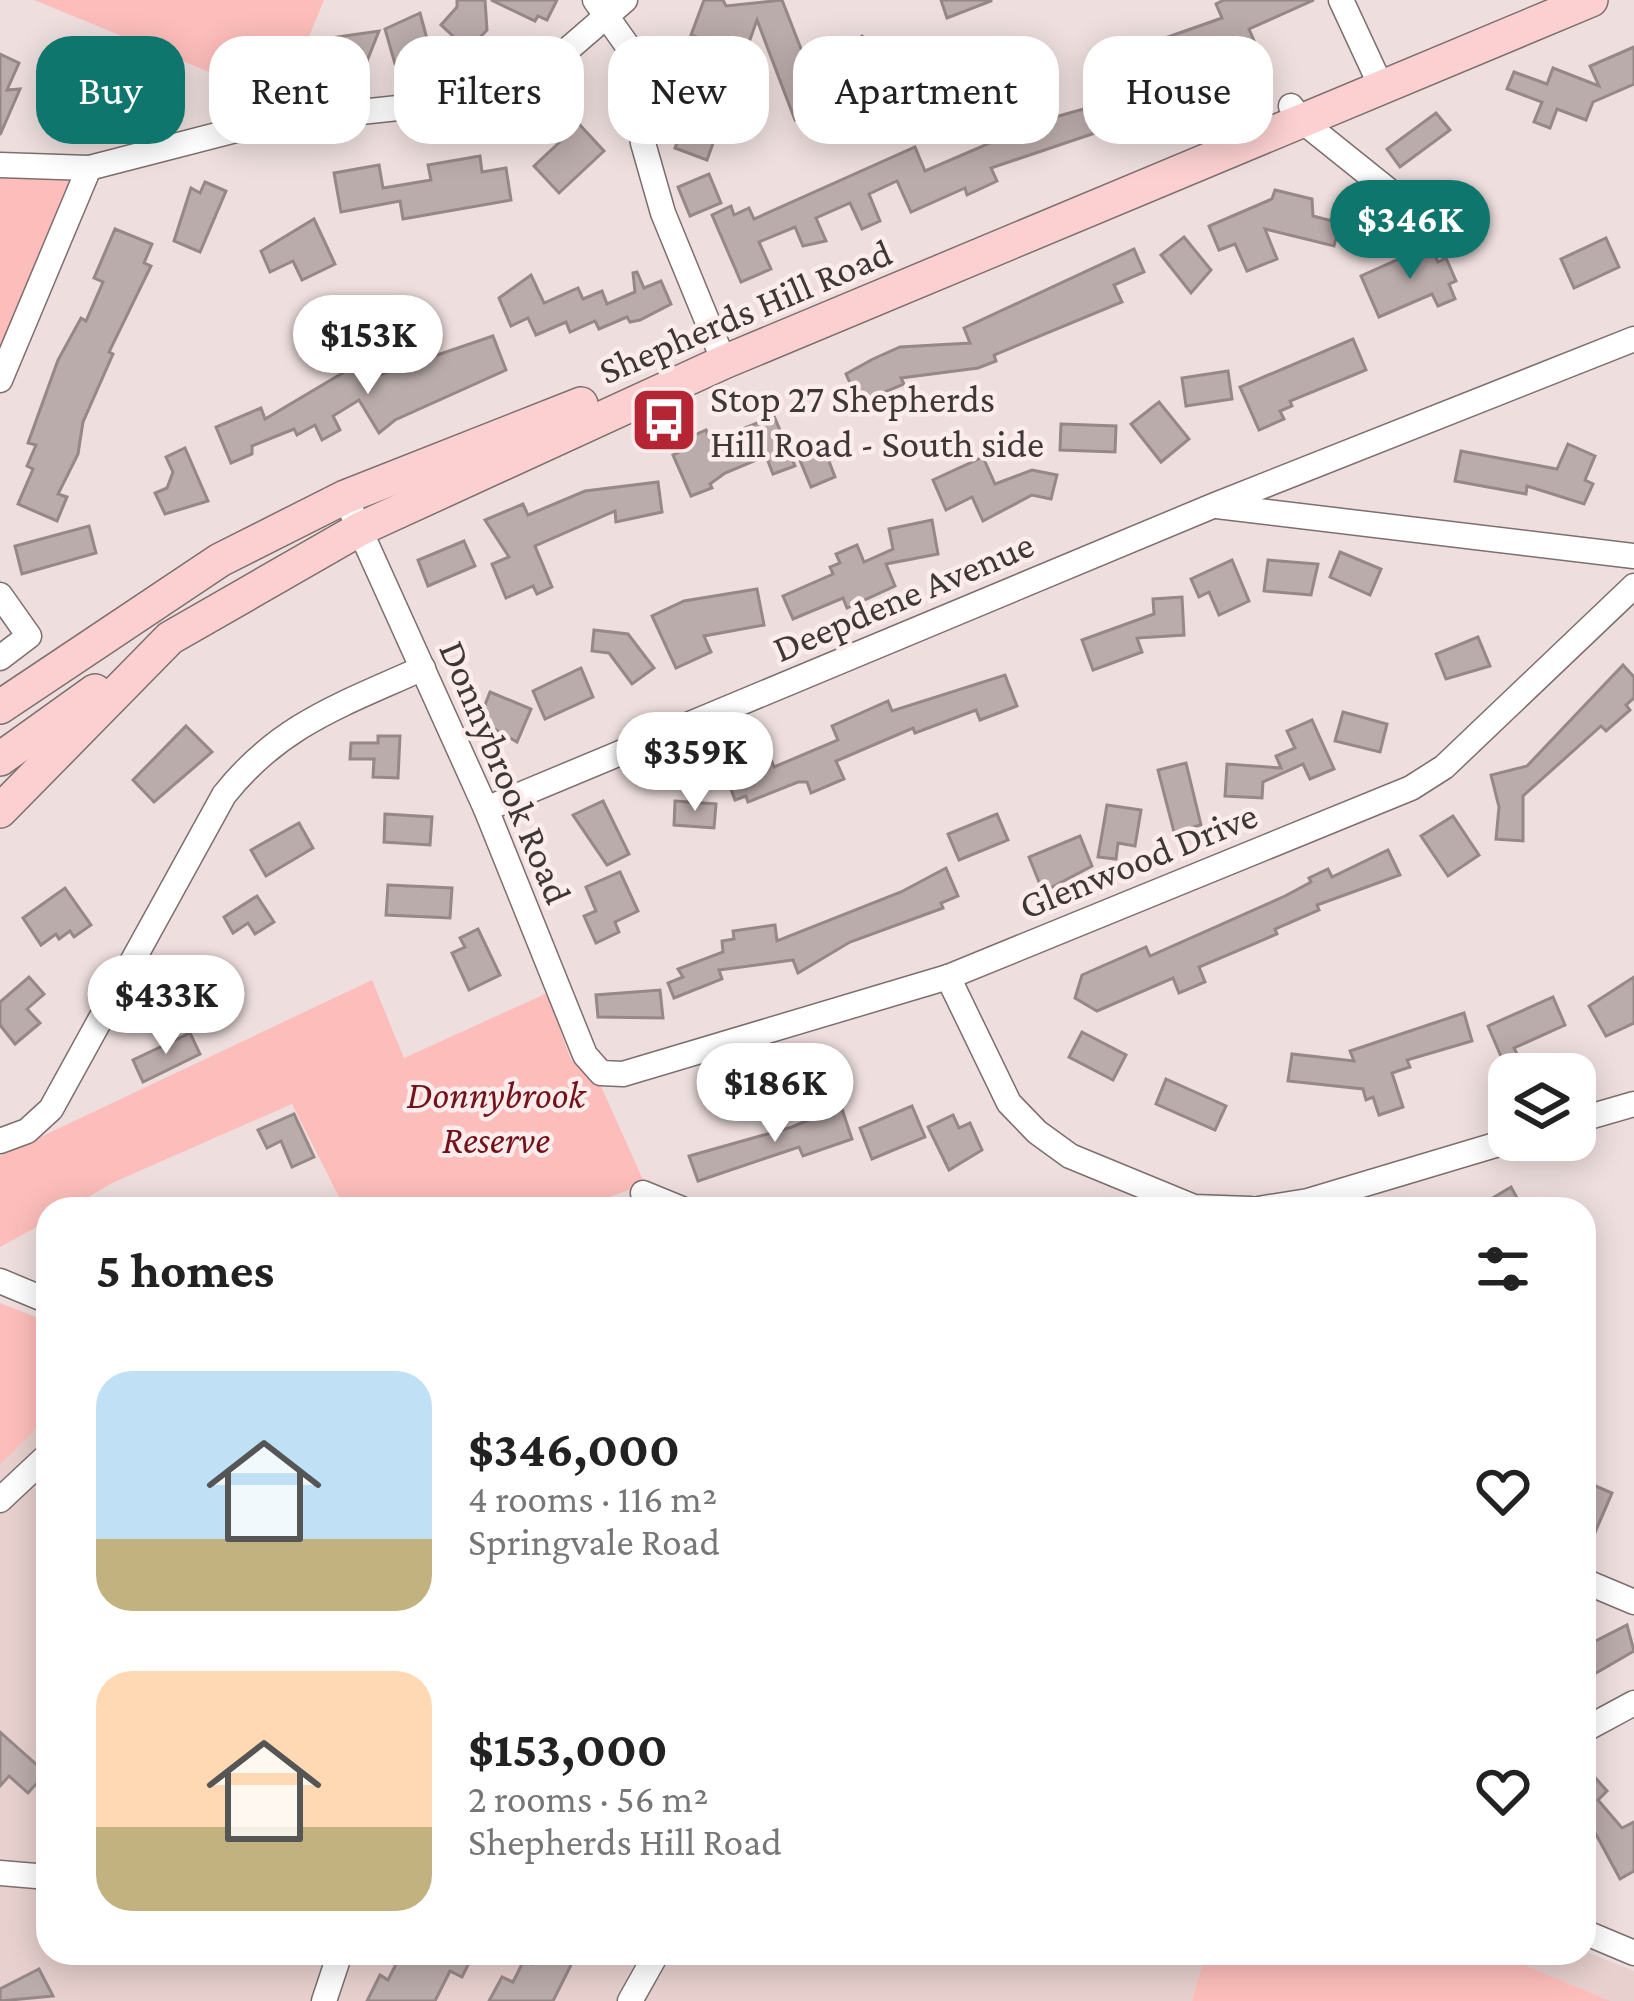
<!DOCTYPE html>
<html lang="en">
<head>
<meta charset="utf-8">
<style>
	body { margin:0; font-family:"Crimson Pro",serif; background:#f2f2f2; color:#222; height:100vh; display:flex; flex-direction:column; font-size:45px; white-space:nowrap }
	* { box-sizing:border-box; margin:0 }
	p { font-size:39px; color:#767676 }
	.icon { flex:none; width:66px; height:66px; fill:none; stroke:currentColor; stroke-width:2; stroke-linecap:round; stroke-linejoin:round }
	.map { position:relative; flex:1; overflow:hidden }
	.side { position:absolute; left:36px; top:1197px; width:1560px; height:768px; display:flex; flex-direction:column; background:#fff; border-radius:36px; box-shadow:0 6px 30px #0003 }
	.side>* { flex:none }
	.hud { position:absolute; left:36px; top:36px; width:1563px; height:108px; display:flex; gap:24px }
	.fabs { position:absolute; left:1488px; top:1053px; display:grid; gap:24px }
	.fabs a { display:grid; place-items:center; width:108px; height:108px; border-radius:24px; background:#fff; box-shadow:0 6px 30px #0003; font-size:60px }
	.price { position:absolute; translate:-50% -102px; padding:0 27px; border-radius:42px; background:#fff; color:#222; font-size:39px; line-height:78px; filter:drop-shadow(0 3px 6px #0008) }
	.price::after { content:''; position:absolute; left:50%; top:72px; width:36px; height:27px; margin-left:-18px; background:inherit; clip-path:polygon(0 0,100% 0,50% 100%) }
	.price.on { background:#0f766e; color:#fff }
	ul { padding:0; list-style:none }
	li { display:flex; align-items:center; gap:36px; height:300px; padding:0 60px }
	li span { display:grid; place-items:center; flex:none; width:336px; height:240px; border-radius:36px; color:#555 }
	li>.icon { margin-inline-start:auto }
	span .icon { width:144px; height:144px; fill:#fffc; stroke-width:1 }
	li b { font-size:51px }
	h2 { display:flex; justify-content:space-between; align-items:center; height:144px; padding:0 60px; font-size:51px }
	.pill { padding:0 42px; border-radius:36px; background:#fff; box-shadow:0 6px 30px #0003; font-size:42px; line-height:108px }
	.pill.on { background:#0f766e; color:#fff }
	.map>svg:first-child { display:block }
	.built { fill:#e7d0ce }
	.green { fill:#fdbebb }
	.building { fill:#baacab; stroke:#968887; stroke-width:3 }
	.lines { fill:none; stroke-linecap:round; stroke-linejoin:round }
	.street-casing { stroke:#7c6f6e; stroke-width:27 }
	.secondary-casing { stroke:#7c6f6e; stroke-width:36 }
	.street { stroke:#fff; stroke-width:24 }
	.secondary { stroke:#fcd0d1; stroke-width:33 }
	.labels { text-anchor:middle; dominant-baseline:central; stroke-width:9; stroke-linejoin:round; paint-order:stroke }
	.street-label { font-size:39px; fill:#3d3736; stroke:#fceceb }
	.poi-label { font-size:39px; fill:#3d3736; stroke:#fceceb; text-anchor:start }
	.park-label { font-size:39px; font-style:italic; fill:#73111b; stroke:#fceceb }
</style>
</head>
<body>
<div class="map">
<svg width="1634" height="2001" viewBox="0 0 1634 2001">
	<rect width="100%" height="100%" fill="#eedfde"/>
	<!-- built -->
	<polygon class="built" points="0,1303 48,1322 48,1953 1584,1951 1634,1971 1634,2001 0,2001"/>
	<!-- green -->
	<g class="green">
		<polygon points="34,0 324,0 282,102"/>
		<polygon points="0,177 70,180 0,348"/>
		<polygon points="372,980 404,1058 547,993 571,1060 600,1084 645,1184 577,1209 345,1209 292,1104 112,1183 68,1209 48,1209 48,1221 0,1247 0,1156"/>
		<polygon points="0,1303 48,1322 48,1416 0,1465"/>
		<polygon points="1206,1953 1495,1953 1610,2001 1192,2001"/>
	</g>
	<!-- building -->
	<g class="building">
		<polygon points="457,0 485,0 487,30 468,50 441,25 457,7"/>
		<polygon points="491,0 557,0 547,20 538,16 535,21"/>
		<polygon points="704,0 723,0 726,6 782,0 824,108 795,120 757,20 707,160 675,148 713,43 691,35"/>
		<polygon points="941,0 991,0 991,1 947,18"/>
		<polygon points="1224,0 1314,0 1249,29 1261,57 1247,64 1243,53 1211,67 1206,55 1143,81 1131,50 1222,18 1216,4"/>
		<polygon points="420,13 433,61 395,64 385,29"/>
		<polygon points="379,31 363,71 331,78 321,72 318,58 326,56 323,39"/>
		<polygon points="862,36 878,58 844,83 829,60"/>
		<polygon points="1634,47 1634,84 1593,102 1586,120 1557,109 1550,128 1534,122 1542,102 1507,89 1514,72 1547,84 1553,68 1599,86 1590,66"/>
		<polygon points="0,54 19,63 7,90 20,89 0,135"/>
		<polygon points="159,55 174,73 154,90 159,101 139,112 133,100 92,112 42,114 41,88 56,87 55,76 72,75 72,87 92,86 134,76"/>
		<polygon points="1094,106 1101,131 991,168 997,181 967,195 965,188 911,212 897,181 869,194 880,221 862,229 850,203 816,218 826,241 803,246 795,227 759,242 771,269 741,282 712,215 731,206 734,215 749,208 754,219 915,147 925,171 1041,121"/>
		<polygon points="1436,113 1450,130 1400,167 1387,149"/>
		<polygon points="579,124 604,151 559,193 534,166"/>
		<polygon points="480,156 482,172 506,168 511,200 403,219 400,201 341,212 334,173 379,165 383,188 431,180 428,165"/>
		<polygon points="709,174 721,203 690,216 678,187"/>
		<polygon points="205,182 226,191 200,252 174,241 191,188 200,193"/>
		<polygon points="1275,190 1312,199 1313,216 1340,223 1334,246 1265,229 1277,259 1247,271 1235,244 1219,250 1209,226 1272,199"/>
		<polygon points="314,219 335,264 302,280 293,261 270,272 261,251"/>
		<polygon points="115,229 152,244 144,263 151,266 109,352 113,354 83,422 78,454 58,494 67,497 57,521 18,504 33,469 27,466 36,445 28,443 58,360 81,318 86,321 103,282 94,278"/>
		<polygon points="1184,237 1211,270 1191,293 1161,255"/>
		<polygon points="1606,238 1619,267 1574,288 1561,259"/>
		<polygon points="1430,245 1438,262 1446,258 1456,281 1449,284 1455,299 1438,306 1432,294 1379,317 1361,276"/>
		<polygon points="1134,249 1144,272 1114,285 1122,302 994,355 996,361 978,368 901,378 904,384 859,403 846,374 873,359 900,347 970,343 964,328"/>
		<polygon points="637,272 644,288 661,281 671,304 640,320 630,322 627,317 599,329 595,321 570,332 566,322 536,335 528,318 511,326 499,298 531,275 544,303 578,288 583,299 602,291 607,304 635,292 633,273"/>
		<polygon points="493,336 506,370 395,420 379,433 359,400 333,416 340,430 322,440 315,425 297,435 294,429 252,446 252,454 231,463 216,427 261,408 265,419 356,365 362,375 369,370 373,377"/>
		<polygon points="1353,339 1366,370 1290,401 1292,406 1280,411 1284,419 1259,430 1240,387"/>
		<polygon points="1228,371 1232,399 1186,406 1182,378"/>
		<polygon points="1159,402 1189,439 1161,462 1131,424"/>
		<polygon points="774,416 795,466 773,474 766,456 725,473 710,484 712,488 691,496 673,455 691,447 688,438 706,430 711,442"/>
		<polygon points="1061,424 1116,426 1115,452 1060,450"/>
		<polygon points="822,443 835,477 811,487 797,453"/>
		<polygon points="1568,444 1595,456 1585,480 1593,484 1584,504 1527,486 1526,494 1455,481 1461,451 1557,469"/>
		<polygon points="185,448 208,501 165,514 155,493 167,488 173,472 166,457"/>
		<polygon points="983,457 995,484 1032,470 1057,475 1051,499 1032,495 983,521 972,497 946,510 933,480"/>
		<polygon points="658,482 662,512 616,522 615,511 535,546 552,587 537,594 533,586 506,598 492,564 509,557 485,520 523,504 528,515 585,491"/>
		<polygon points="932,520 938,554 886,564 895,586 847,608 843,598 793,619 783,596 833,574 830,567 840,563 836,554 857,545 864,562 893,549 889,529"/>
		<polygon points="89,526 96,553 22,574 15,546"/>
		<polygon points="464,541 475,566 428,586 418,560"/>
		<polygon points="1340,552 1381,569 1370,595 1330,577"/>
		<polygon points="1232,560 1249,601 1219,615 1209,592 1199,597 1191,579"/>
		<polygon points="1268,560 1318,564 1311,595 1264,591"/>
		<polygon points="757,589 764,625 704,636 711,652 676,668 652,616 684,601"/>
		<polygon points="1182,597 1184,635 1137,638 1142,652 1093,670 1082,640 1154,614 1153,599"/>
		<polygon points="594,630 628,634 654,668 632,684 609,653 592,651"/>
		<polygon points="1478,637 1490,666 1446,679 1436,654"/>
		<polygon points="1623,665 1634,677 1634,698 1626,705 1630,710 1606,731 1601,726 1523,796 1523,841 1496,839 1499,807 1491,775 1527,766"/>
		<polygon points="581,668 593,697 545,719 533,691"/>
		<polygon points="1005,675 1017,706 980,720 976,710 915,733 913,728 836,761 844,779 811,793 807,782 798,782 748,802 746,796 735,800 725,773 751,763 746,750 764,742 774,767 838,740 832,726 888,701 892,711"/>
		<polygon points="490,692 531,709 517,742 479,720"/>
		<polygon points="1343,712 1387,724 1380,752 1335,741"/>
		<polygon points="1312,720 1334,769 1310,779 1303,764 1263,782 1262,798 1225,796 1227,764 1281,768 1276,756 1295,748 1287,731"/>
		<polygon points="186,726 212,752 154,802 133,780"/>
		<polygon points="378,736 400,736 398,778 373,777 374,759 350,759 351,743 378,743"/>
		<polygon points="1186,763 1201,825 1174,832 1158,770"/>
		<polygon points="603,801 629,854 607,865 573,815"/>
		<polygon points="675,801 716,804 714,828 674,825"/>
		<polygon points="1107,805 1141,810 1135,846 1118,843 1116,859 1098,857"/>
		<polygon points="385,814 432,817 430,845 384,842"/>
		<polygon points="997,814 1008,840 959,860 948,834"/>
		<polygon points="1453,816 1479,855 1448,876 1421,836"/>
		<polygon points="299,823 313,848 266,876 251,850"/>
		<polygon points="1080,836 1092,866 1043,892 1029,857"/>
		<polygon points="1388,850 1400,875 1317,905 1319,910 1275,929 1277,934 1199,967 1205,982 1179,993 1173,978 1097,1011 1075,998 1082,975 1146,947 1150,956 1285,896 1311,882 1309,878 1328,869 1332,877"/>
		<polygon points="946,868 958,896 941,903 943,908 850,942 798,973 793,960 719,970 722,979 674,998 668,983 683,977 678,969 723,952 722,941 734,939 733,931 775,925 777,941 901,892"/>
		<polygon points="620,872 638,911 615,922 619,932 596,943 584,916 596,911 586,887"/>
		<polygon points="388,885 452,888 450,918 386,915"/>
		<polygon points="65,888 91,925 74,937 70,931 59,939 56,934 41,945 23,918"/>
		<polygon points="257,896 274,922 255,934 248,923 233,933 224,917"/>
		<polygon points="478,929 500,975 469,990 452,953 465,947 460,938"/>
		<polygon points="220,964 227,1004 209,1007 205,989 187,992 183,971"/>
		<polygon points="29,977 44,994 27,1009 40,1023 15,1044 0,1025 0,1002"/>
		<polygon points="1634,977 1634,1023 1606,1036 1589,1006"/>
		<polygon points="660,990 663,1018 598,1017 596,995"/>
		<polygon points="1553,997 1565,1025 1514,1048 1517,1054 1503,1061 1488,1026"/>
		<polygon points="1464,1013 1472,1041 1407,1060 1410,1067 1392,1073 1403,1107 1379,1115 1373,1097 1366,1100 1363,1089 1288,1081 1292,1054 1354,1061 1350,1051"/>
		<polygon points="1082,1032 1126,1055 1113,1080 1069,1057"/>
		<polygon points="190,1033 200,1054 143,1082 133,1060"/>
		<polygon points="1166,1079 1226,1106 1215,1130 1156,1104"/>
		<polygon points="841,1106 852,1139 803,1156 799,1147 698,1181 689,1156 792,1127"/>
		<polygon points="912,1106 925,1137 872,1159 860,1128"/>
		<polygon points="294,1114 314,1157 292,1167 281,1141 267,1148 258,1130"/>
		<polygon points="953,1115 959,1128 970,1123 982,1150 949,1170 928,1127"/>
		<polygon points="1511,1187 1523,1209 1474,1209"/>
		<polygon points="1584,1481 1612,1493 1584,1558"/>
		<polygon points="1627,1625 1634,1651 1584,1680 1584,1647"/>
		<polygon points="0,1732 46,1773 28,1793 9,1776 0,1786"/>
		<polygon points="1584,1765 1607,1791 1598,1800 1622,1828 1634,1822 1634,1871 1620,1879 1591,1825 1584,1831"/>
		<polygon points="414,1953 474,1953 462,1977 450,1971 435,2001 367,2001 380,1975 388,1980 400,1956 410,1962"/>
		<polygon points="537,1953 577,1953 553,2001 489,2001 502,1977 513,1982 524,1960 532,1964"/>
		<polygon points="39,1969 53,1996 0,2001 0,1989"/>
	</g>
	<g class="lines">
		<!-- street casing -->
		<g class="street-casing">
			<g id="street">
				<polyline points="595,0 629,48 643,143 663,213 724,362"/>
				<polyline points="1341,0 1380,84"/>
				<polyline points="1291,106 1302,121 1433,226"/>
				<polyline points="0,165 89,168 267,122 454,102 495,92 551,64 625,0"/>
				<polyline points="0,380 89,168"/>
				<polyline points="345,497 486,809 585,1055 601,1073 623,1074 948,977 1411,788 1444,767 1634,586"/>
				<polyline points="1217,506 1634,556"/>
				<polyline points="0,595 29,636 0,658"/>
				<polyline points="486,809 1215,505 1634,339"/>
				<polyline points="948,977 1009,1103 1037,1132 1070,1156 1194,1207 1250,1209"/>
				<polyline points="1575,1121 1634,1104"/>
				<path d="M 0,1141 L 27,1131 L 51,1109 L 224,795 C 280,724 344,704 423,668"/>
				<polyline points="643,1193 682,1209"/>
				<polyline points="1258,1209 1308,1201 1512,1140"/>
				<polyline points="0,1281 48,1301"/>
				<polyline points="0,1500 48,1455"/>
				<polyline points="1584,1581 1634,1602"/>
				<polyline points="1584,1730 1634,1703"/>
				<polyline points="0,1873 48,1877"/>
				<polyline points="1584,1932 1634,1953"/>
				<polyline points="324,2001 340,1953"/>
				<polyline points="630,2001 657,1953"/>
			</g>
		</g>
		<!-- secondary casing -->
		<g class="secondary-casing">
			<g id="secondary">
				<polyline points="0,707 220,560 345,497 581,404"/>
				<polyline points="0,759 95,691"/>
				<polyline points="0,811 170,638 360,529 724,362 1591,0"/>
			</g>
		</g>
		<!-- street -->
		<use href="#street" class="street"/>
		<!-- secondary -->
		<use href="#secondary" class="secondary"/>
	</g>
	<!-- icons -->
	<defs>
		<g id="bus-square" transform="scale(3.45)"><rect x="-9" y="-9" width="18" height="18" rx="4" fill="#b62533" stroke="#fceceb"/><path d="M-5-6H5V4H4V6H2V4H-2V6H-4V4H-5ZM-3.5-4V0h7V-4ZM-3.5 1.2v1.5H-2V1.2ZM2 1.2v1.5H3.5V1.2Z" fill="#fff"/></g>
	</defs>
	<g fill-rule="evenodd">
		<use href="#bus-square" x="664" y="420"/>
	</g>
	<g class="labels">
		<!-- street labels -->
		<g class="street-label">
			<text transform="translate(745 311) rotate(-23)">Shepherds Hill Road</text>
			<text transform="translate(903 596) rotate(-23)">Deepdene Avenue</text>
			<text transform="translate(506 772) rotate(67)">Donnybrook Road</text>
			<text transform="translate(1138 860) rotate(-22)">Glenwood Drive</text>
		</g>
		<!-- poi labels -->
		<g class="poi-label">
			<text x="710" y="398">Stop 27 Shepherds<tspan x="710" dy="45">Hill Road - South side</tspan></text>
		</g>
		<!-- park labels -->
		<g class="park-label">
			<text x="496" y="1094">Donnybrook<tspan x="496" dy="45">Reserve</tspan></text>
		</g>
	</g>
</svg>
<div class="fabs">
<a><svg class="icon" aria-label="layers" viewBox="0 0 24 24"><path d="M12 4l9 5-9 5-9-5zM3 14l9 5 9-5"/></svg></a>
</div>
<b class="price on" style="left:1410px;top:282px">$346K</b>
<b class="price" style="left:368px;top:397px">$153K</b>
<b class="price" style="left:695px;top:814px">$359K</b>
<b class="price" style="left:166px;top:1057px">$433K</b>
<b class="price" style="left:775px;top:1145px">$186K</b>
<div class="hud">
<a class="pill on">Buy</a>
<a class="pill">Rent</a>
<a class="pill">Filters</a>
<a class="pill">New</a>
<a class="pill">Apartment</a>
<a class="pill">House</a>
</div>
<section class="side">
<h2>5 homes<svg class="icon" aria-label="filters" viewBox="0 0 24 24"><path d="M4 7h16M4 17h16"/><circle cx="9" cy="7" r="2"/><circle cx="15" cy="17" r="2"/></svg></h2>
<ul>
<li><span style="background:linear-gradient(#bfe0f5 70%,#c2b280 0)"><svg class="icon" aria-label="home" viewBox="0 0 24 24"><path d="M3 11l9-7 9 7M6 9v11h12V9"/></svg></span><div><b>$346,000</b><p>4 rooms · 116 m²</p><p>Springvale Road</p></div><svg class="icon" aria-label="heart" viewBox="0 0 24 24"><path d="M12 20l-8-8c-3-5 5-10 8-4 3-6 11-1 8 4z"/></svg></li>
<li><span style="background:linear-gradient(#ffd9b3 65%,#c2b280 0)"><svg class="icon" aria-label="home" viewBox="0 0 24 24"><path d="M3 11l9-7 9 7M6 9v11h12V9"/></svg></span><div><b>$153,000</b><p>2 rooms · 56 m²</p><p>Shepherds Hill Road</p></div><svg class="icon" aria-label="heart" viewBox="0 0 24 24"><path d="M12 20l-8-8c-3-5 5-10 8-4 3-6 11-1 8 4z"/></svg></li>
</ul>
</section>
</div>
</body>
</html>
